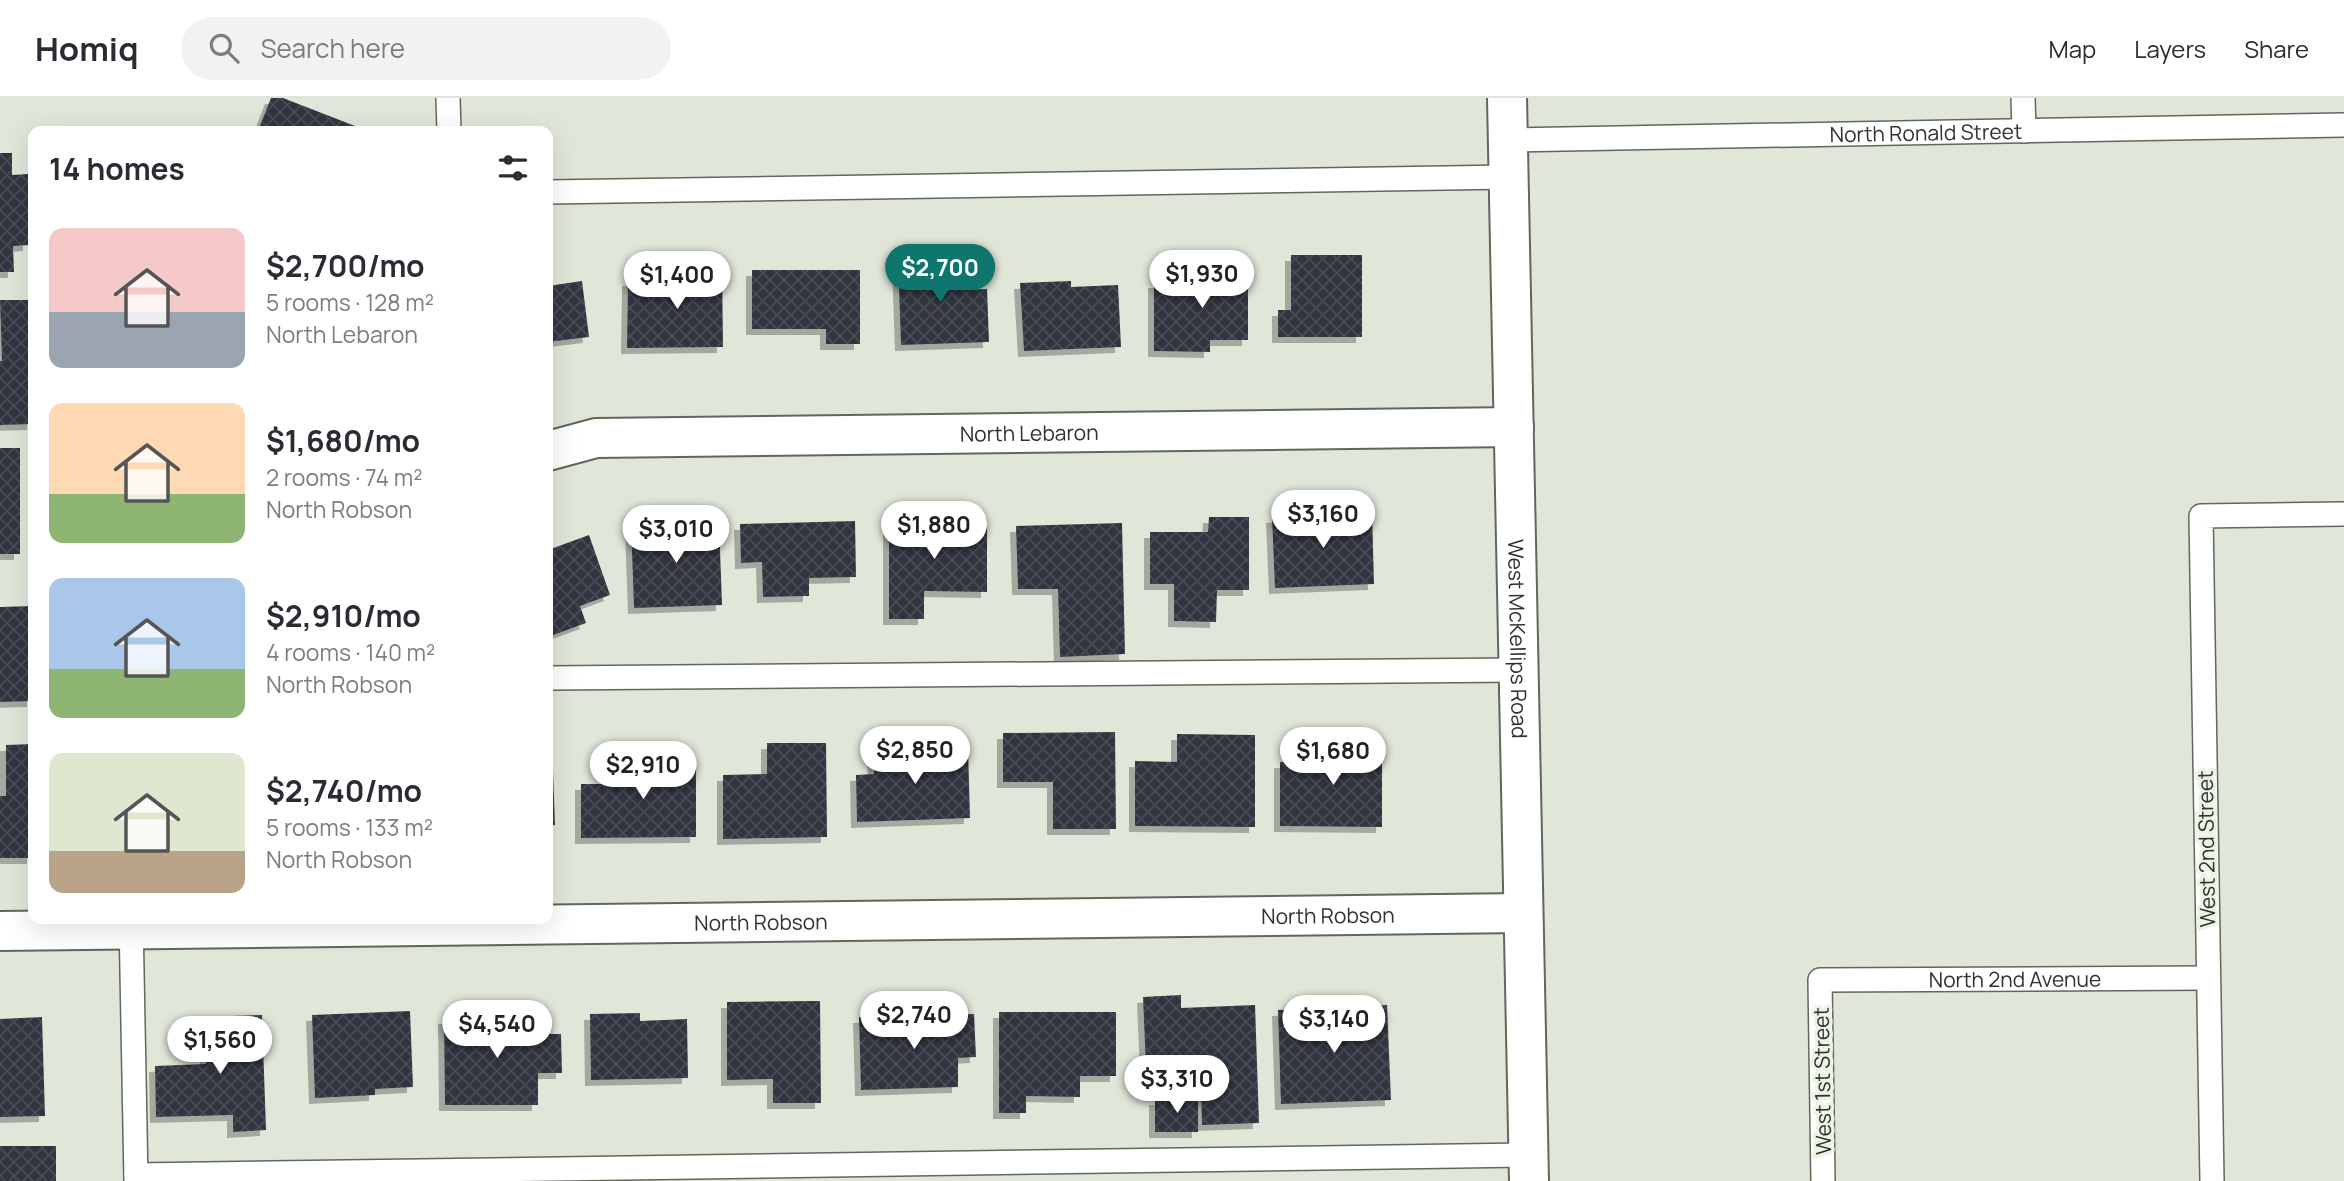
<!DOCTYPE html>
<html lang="en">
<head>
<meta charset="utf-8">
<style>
	body { margin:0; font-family:Manrope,sans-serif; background:#f2f2f3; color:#2b2b33; height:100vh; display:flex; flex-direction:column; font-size:26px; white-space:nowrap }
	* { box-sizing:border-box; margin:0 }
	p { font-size:23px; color:#7c7c81 }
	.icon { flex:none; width:38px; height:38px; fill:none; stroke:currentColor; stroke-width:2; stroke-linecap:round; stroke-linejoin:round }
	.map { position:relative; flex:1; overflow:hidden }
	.sheet { position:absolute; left:28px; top:28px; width:525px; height:798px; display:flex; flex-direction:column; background:#fff; border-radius:14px; box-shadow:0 7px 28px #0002 }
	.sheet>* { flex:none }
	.price { position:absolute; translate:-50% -60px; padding:0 16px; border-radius:24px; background:#fff; color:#222; font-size:23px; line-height:46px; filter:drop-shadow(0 2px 4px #0008) }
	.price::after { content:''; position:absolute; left:50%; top:42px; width:21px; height:16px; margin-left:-10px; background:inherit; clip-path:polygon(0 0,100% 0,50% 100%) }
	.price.selected { background:#0f766e; color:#fff }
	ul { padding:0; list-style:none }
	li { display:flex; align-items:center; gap:21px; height:175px; padding:0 21px }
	li span { display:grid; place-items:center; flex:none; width:196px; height:140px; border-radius:14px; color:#555 }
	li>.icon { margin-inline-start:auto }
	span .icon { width:84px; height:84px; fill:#fffc; stroke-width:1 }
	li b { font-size:30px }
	h2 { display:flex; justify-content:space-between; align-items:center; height:84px; padding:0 21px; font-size:30px }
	header { display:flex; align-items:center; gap:42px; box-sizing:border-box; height:98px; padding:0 35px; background:#fff; border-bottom:2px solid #e1e1e2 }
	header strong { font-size:33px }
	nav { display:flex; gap:38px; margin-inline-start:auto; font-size:24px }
	.search { width:490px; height:63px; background:#f2f2f3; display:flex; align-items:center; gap:18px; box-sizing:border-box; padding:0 24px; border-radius:38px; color:#7c7c81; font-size:26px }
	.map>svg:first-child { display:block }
	.building { fill:url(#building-cross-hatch); filter:url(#shadow) }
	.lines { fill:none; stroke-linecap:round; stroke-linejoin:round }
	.service-casing { stroke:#61675b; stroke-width:26 }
	.minor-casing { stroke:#61675b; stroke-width:42 }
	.primary-casing { stroke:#61675b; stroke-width:42 }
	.service { stroke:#fff; stroke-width:23 }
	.minor { stroke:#fff; stroke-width:38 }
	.primary { stroke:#fff; stroke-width:38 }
	.labels { text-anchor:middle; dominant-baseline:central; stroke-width:7; stroke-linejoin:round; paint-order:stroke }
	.street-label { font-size:21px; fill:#2f322c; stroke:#edf4e6 }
</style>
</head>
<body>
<header>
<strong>Homiq</strong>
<div class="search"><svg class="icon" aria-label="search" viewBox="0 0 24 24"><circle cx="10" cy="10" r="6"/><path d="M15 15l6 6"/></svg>Search here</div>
<nav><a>Map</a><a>Layers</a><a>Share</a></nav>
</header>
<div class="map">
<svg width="2344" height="1083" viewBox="0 0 2344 1083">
	<defs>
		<pattern id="building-cross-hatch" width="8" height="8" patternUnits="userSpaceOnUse" patternTransform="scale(1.75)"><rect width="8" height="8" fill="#323641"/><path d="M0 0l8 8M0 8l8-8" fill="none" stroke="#474b54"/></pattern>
		<filter id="shadow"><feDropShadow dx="-6" dy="6" stdDeviation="0" flood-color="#0004"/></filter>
	</defs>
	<rect width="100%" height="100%" fill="#e0e7d9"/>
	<!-- building -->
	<g class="building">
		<polygon points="271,0 283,0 368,33 258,33"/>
		<polygon points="0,55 12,55 12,77 28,76 29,147 13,148 14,174 0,174"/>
		<polygon points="1291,157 1362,157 1362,239 1278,239 1278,212 1291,212"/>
		<polygon points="963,160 964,192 987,191 989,244 901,247 898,163"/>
		<polygon points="722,165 723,249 627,250 628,182 692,182 692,166"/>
		<polygon points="1202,168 1248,168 1248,242 1210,242 1210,254 1154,253 1154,184 1202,185"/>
		<polygon points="752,172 860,172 860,246 826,246 826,231 752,231"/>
		<polygon points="582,183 589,239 548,244 548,188"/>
		<polygon points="1071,183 1071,189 1118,187 1121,249 1024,253 1020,185"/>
		<polygon points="0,202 33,202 33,326 0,327 0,263 2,263"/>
		<rect x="0" y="350" width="20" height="106"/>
		<polygon points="1372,415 1374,486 1275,490 1272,419"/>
		<polygon points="1209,419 1249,419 1249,492 1217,492 1216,524 1174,523 1174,486 1150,486 1150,434 1208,434"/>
		<polygon points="889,421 987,421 987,494 924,493 924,521 889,521"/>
		<polygon points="855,423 856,479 809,480 809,498 763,499 762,464 741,465 740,426"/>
		<polygon points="719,424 722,507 634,510 631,426"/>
		<polygon points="1122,425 1125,556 1060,559 1058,491 1018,491 1016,428"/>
		<polygon points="589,437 610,497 580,508 586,525 548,539 548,452"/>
		<polygon points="33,508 33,603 0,604 0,509"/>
		<polygon points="1115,634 1116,731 1053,731 1053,684 1003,684 1003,635"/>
		<polygon points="1177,636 1255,637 1255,729 1135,728 1135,663 1177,664"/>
		<polygon points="1364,637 1364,662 1382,662 1382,729 1280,728 1280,664 1319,663 1319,638"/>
		<polygon points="767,645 826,645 827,739 723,741 723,677 767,676"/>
		<polygon points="33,646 33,760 0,760 0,698 6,698 6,647"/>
		<polygon points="968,650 970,720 857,724 856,677 874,676 873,654"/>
		<polygon points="620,660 696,660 696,739 581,740 581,686 620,686"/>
		<polygon points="553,673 555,727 548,728 548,674"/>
		<polygon points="1181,897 1181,910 1255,907 1259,1025 1202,1027 1201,992 1147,994 1143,899"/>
		<polygon points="820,903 821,1005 773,1005 773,981 727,982 727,904"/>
		<polygon points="1387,907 1391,1002 1281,1006 1278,912"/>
		<polygon points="410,913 413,989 375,991 375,997 315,1000 312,917"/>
		<polygon points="999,914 1116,914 1116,978 1080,978 1080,999 1026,998 1026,1015 999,1015"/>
		<polygon points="640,915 640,923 687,921 688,980 591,982 590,916"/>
		<polygon points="974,916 976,959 958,960 958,989 861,992 859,919"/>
		<polygon points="262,917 266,1032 233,1034 233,1017 156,1019 155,968 206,966 204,919"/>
		<polygon points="42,919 45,1018 0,1019 0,921"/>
		<polygon points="539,919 539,936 561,936 562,975 538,975 538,1007 445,1007 444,920"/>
		<polygon points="1198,1000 1198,1034 1155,1034 1155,1001"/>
		<rect x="0" y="1048" width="56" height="35"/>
	</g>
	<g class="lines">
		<!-- service casing -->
		<g class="service-casing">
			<g id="service">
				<polyline points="448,0 449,33"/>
				<polyline points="2023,0 2024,33"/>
				<path id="s1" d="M 1508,42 L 2344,27"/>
				<polyline points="548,94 1509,79"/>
				<polyline points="548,580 1518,572"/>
				<polyline points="131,821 136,1083"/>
				<polyline points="136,1077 1528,1057"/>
				<path id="s2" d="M 1823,1083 L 1820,882 L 2208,880"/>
				<polyline points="2212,1083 2201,418 2344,416"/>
			</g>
		</g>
		<!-- minor casing -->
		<g class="minor-casing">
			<g id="minor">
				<path id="s3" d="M 548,353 L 596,340 L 1514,329"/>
				<path id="s4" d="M 0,833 L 1523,815"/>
			</g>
		</g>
		<!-- primary casing -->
		<g class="primary-casing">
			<g id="primary">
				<path id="s5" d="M 1507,0 L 1529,1083"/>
			</g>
		</g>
		<!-- service -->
		<use href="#service" class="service"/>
		<!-- minor -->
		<use href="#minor" class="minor"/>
		<!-- primary -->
		<use href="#primary" class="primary"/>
	</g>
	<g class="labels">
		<!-- street labels -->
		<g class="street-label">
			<text stroke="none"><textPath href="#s1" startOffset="418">North Ronald Street</textPath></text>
			<text stroke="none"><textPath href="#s3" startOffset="483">North Lebaron</textPath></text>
			<text stroke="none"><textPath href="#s5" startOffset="541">West McKellips Road</textPath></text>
			<text transform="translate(2206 751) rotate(-91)">West 2nd Street</text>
			<text stroke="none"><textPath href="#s4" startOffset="1328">North Robson</textPath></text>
			<text stroke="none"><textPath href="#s4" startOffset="761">North Robson</textPath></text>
			<text stroke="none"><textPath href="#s2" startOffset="396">North 2nd Avenue</textPath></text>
			<text transform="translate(1822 983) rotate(-91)">West 1st Street</text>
		</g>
	</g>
</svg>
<b class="price selected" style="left:940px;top:206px">$2,700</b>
<b class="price" style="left:1202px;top:212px">$1,930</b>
<b class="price" style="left:677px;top:213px">$1,400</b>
<b class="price" style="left:1323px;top:452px">$3,160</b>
<b class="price" style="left:934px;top:463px">$1,880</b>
<b class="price" style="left:676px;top:467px">$3,010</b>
<b class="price" style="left:915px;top:688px">$2,850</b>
<b class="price" style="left:1333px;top:689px">$1,680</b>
<b class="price" style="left:643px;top:703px">$2,910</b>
<b class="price" style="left:914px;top:953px">$2,740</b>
<b class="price" style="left:1334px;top:957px">$3,140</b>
<b class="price" style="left:497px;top:962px">$4,540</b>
<b class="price" style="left:220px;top:978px">$1,560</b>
<b class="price" style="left:1177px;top:1017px">$3,310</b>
<section class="sheet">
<h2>14 homes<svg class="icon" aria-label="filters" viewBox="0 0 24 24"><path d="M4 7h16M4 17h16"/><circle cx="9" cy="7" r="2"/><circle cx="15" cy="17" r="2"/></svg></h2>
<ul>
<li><span style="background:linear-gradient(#f6c9c9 60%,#9aa5b1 0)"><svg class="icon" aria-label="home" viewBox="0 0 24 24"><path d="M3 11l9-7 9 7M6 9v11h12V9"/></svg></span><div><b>$2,700/mo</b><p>5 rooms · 128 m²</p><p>North Lebaron</p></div></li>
<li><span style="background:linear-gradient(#ffd9b3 65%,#8fb573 0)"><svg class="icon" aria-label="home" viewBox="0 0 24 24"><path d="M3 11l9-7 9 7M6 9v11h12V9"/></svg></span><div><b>$1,680/mo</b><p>2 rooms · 74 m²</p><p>North Robson</p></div></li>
<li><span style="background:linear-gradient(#a9c7e8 65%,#8fb573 0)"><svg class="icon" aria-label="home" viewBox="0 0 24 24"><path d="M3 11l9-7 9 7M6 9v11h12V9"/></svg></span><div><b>$2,910/mo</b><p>4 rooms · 140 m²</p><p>North Robson</p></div></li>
<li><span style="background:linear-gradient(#dfe7d0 70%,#b9a48a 0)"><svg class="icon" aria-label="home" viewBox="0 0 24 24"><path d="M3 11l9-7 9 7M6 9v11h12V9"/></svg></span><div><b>$2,740/mo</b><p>5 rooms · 133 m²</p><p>North Robson</p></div></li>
</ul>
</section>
</div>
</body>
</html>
